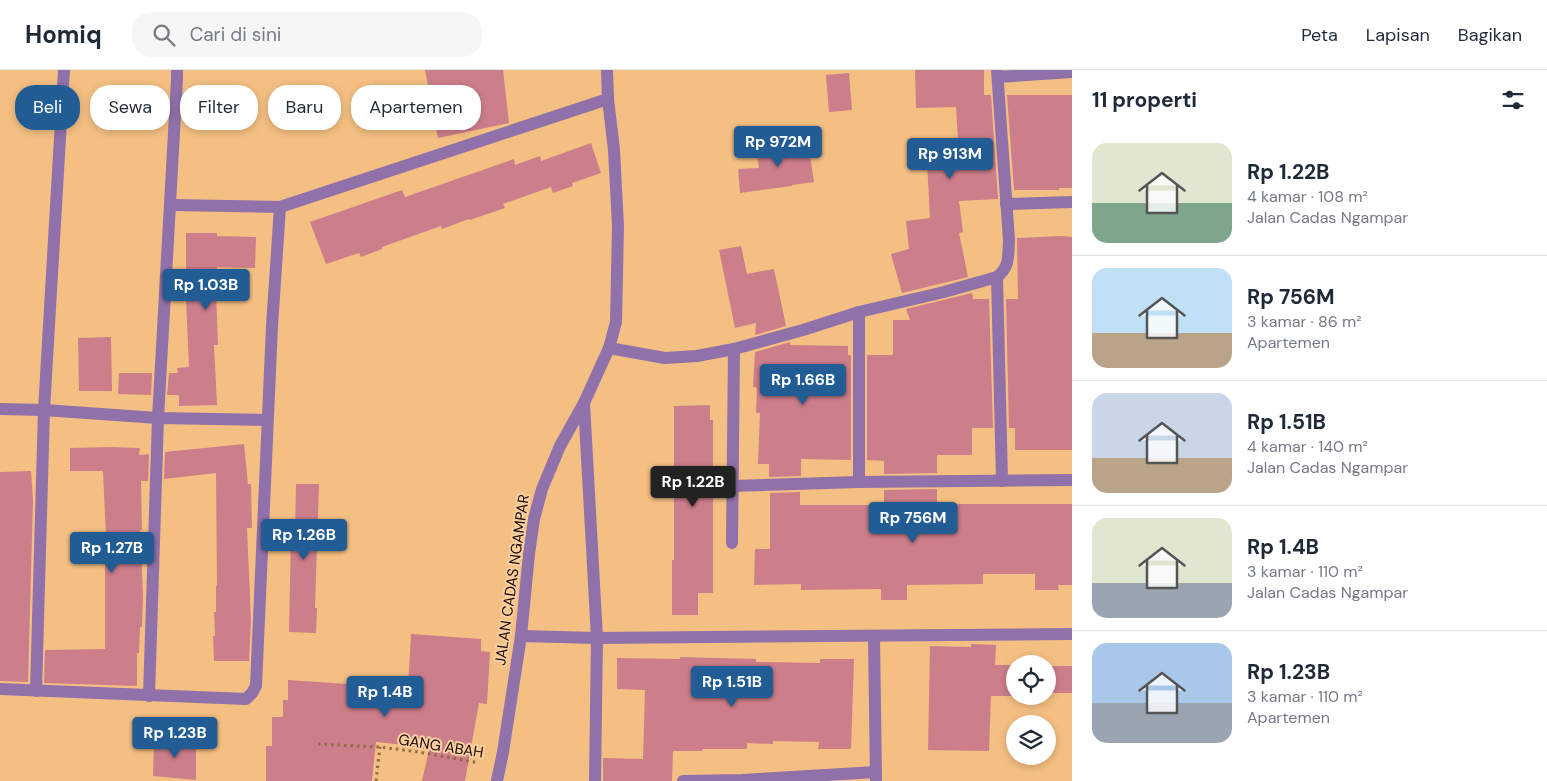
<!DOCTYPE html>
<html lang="id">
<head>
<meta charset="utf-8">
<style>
	body { margin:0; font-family:"DM Sans",sans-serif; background:#f6f6f7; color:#1f2937; height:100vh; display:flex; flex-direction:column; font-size:19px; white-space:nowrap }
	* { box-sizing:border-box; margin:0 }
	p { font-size:16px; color:#747a83 }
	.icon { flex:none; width:28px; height:28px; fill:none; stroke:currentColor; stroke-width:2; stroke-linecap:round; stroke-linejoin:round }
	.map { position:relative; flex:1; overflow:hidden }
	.side { display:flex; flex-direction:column; background:#fff; width:475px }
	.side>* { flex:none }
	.hud { position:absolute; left:15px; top:15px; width:475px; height:45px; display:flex; gap:10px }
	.fabs { position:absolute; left:1006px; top:585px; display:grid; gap:10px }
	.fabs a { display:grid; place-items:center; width:50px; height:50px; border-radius:50%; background:#fff; box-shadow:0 2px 8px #0003; font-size:25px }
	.price { position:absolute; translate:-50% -42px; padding:0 11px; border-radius:5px; background:#215d94; color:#fff; font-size:16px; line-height:32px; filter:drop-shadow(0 1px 2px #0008) }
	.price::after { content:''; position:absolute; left:50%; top:30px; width:15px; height:11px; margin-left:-8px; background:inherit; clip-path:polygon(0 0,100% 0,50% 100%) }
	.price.on { background:#222; color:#fff }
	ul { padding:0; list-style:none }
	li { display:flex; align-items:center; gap:15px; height:125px; padding:0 20px }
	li+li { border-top:1px solid #e0e1e3 }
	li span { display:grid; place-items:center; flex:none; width:140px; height:100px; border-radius:15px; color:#555 }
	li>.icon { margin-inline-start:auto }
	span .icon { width:60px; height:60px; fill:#fffc; stroke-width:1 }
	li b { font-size:21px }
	h2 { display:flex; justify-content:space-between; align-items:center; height:60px; padding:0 20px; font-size:21px }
	.pill { padding:0 18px; border-radius:20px; background:#fff; box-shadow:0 2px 8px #0003; font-size:18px; line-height:45px }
	.pill.on { background:#215d94; color:#fff }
	header { display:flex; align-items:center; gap:30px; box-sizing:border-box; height:70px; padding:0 25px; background:#fff; border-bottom:1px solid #e0e1e3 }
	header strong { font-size:24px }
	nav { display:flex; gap:28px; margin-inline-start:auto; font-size:18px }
	.search { width:350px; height:45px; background:#f6f6f7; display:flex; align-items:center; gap:12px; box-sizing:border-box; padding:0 18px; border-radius:20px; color:#747a83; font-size:19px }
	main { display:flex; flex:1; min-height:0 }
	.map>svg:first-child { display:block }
	.building { fill:#cd7e8b }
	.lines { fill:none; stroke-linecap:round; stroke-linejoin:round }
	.path { stroke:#8f6b46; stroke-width:3; stroke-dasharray:2.5 4; stroke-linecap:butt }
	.minor { stroke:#9171aa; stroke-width:12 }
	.labels { text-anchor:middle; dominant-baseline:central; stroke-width:4; stroke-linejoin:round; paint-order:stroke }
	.street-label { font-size:15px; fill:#180700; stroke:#facf9f }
</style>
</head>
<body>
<header>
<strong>Homiq</strong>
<div class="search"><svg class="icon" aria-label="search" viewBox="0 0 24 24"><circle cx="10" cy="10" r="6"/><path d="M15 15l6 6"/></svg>Cari di sini</div>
<nav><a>Peta</a><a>Lapisan</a><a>Bagikan</a></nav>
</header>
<main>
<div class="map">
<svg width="1072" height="711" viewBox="0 0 1072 711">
	<rect width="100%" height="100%" fill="#f4bf82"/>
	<!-- building -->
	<g class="building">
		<polygon points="425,0 503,0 509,53 438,68"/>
		<polygon points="915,0 984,0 984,25 991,25 998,129 959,131 963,162 959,163 968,207 902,223 891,184 909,179 906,151 930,148 927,91 959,89 956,37 916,38"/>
		<polygon points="849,3 852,40 829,42 826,5"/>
		<polygon points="1007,25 1072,25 1072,118 1059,118 1059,120 1014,120"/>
		<polygon points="808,72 814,112 792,115 792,116 740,123 738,99 759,98 756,78"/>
		<polygon points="591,73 601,103 572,113 573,116 553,123 551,117 503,134 505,138 470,150 469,149 442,159 441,156 382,177 382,179 361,187 359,183 326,194 310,152 402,120 405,127 514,89 515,95 540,86 541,91"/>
		<polygon points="186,163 217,163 217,166 256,167 255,198 217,197 219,221 216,221 218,275 214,275 217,335 179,336 179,325 167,325 169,303 178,303 177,298 189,297 186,229"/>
		<polygon points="1061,166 1072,167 1072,380 1015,380 1015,358 1009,358 1006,229 1018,229 1017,168"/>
		<polygon points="741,176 747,204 774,199 786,256 755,265 756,253 735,258 719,180"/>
		<polygon points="972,223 973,229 989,229 993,358 972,358 972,385 937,385 937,403 884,404 884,391 867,390 867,285 893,285 893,250 910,250 906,239"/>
		<polygon points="111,267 112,321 79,321 78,268"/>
		<polygon points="790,272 790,275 848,276 848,285 851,285 851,390 801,389 801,406 769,407 769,394 758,394 760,343 756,343 757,318 753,317 755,282"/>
		<polygon points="119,303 152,303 151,325 118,324"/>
		<polygon points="710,335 710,350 713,350 713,523 698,523 698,545 672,545 672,490 674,490 674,336"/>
		<polygon points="244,374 248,414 251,414 252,458 247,458 251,550 249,591 214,591 213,566 215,566 214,542 216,542 216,516 217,516 216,403 164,409 165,382"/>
		<polygon points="110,377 140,378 139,385 149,384 148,411 141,411 142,460 140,460 143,525 142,557 140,557 139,583 137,583 137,616 44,613 45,580 105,579 105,467 106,467 103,401 70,401 70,378"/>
		<polygon points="31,401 33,430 28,612 0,611 0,402"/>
		<polygon points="296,414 319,414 315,538 317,538 316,563 289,562 291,461 295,461"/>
		<polygon points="937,419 937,434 1072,434 1072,515 1058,515 1059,520 1035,520 1035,504 983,504 983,514 907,515 907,530 881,530 881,519 801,520 801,514 754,515 755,479 770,479 770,423 800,422 800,435 884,435 884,420"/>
		<polygon points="411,564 481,569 481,581 490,582 487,634 479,633 465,711 422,711 429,680 405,675 376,672 372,711 266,711 266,676 272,676 272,647 283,647 283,630 288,630 288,610 408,618"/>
		<polygon points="971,574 996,575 995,595 1015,595 1015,626 991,626 989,681 928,680 930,576 971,577"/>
		<polygon points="680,587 756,589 756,592 820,593 820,589 854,589 851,679 818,679 819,672 773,671 773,674 747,673 747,679 703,679 702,681 673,681 672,711 603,711 603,688 643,689 645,620 617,619 617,588 680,589"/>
		<rect x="1048" y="596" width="24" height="27"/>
		<polygon points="154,670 196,671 196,710 153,706"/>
	</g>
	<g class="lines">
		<!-- path -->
		<g class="path">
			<polyline points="318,674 380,677 419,682 479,693"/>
			<polyline points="376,711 380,677"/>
		</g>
		<!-- minor -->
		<g class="minor">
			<polyline points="998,7 1072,2"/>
			<polyline points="1006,134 1072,132"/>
			<polyline points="171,135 280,137"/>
			<polyline points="997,207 1002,411"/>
			<polyline points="859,242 859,412"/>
			<path d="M 609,278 L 665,288 L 697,286 L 734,279 L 803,260 L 859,242 L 944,222 L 997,207 C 1010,197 1008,186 1009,170 L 997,0"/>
			<polyline points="584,333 597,568 595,711"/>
			<polyline points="0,339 44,340 158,348 267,350"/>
			<polyline points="732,416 859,412 1072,410"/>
			<polyline points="732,473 734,279"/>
			<polyline points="521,566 597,568 1072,564"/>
			<polyline points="874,566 876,711"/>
			<polyline points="0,619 246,629 252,623 256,616 272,256 280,137 608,29"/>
			<polyline points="36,621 44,340 64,0"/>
			<polyline points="149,626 158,348 177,9 177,0"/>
			<polyline points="497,711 503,682 521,566 529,484 534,449 542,419 560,376 584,333 609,278 616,252 618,156 614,80 608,29 607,0"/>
			<polyline points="683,711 742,710 876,702"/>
		</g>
	</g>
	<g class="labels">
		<!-- street labels -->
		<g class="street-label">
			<text transform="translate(512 510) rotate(-82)">JALAN CADAS NGAMPAR</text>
			<text transform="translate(441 676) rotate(9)">GANG ABAH</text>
		</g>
	</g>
</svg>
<div class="fabs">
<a><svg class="icon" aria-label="locate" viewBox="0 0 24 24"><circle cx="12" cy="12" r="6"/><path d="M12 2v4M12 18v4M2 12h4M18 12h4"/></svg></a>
<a><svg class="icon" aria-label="layers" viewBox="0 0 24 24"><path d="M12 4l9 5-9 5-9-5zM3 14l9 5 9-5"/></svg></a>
</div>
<b class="price" style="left:778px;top:98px">Rp 972M</b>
<b class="price" style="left:950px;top:110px">Rp 913M</b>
<b class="price" style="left:206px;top:241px">Rp 1.03B</b>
<b class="price" style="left:803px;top:336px">Rp 1.66B</b>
<b class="price on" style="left:693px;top:438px">Rp 1.22B</b>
<b class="price" style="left:913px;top:474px">Rp 756M</b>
<b class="price" style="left:304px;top:491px">Rp 1.26B</b>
<b class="price" style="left:112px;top:504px">Rp 1.27B</b>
<b class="price" style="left:732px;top:638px">Rp 1.51B</b>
<b class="price" style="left:385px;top:648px">Rp 1.4B</b>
<b class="price" style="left:175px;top:689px">Rp 1.23B</b>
<div class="hud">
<a class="pill on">Beli</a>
<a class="pill">Sewa</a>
<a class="pill">Filter</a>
<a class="pill">Baru</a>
<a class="pill">Apartemen</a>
</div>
</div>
<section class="side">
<h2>11 properti<svg class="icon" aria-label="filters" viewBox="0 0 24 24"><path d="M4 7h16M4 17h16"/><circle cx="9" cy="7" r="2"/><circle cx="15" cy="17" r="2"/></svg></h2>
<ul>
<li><span style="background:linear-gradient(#dfe7d0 60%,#7fa58c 0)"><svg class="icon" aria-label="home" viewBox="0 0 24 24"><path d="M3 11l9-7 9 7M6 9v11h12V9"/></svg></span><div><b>Rp 1.22B</b><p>4 kamar · 108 m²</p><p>Jalan Cadas Ngampar</p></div></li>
<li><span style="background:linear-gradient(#bfe0f5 65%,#b9a48a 0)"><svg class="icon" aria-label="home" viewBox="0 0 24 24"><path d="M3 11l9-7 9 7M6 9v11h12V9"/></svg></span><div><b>Rp 756M</b><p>3 kamar · 86 m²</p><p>Apartemen</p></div></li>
<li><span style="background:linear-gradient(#c9d6e8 65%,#b9a48a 0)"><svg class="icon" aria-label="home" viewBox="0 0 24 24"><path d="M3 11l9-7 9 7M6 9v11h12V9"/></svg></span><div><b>Rp 1.51B</b><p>4 kamar · 140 m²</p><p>Jalan Cadas Ngampar</p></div></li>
<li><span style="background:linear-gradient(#dfe7d0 65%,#9aa5b1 0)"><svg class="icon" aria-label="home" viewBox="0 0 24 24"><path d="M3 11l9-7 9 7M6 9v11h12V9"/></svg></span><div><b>Rp 1.4B</b><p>3 kamar · 110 m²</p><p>Jalan Cadas Ngampar</p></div></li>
<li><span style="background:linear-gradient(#a9c7e8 60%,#9aa5b1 0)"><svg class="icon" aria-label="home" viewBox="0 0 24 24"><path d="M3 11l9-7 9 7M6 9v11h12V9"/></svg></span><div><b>Rp 1.23B</b><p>3 kamar · 110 m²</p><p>Apartemen</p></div></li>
</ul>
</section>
</main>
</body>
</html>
